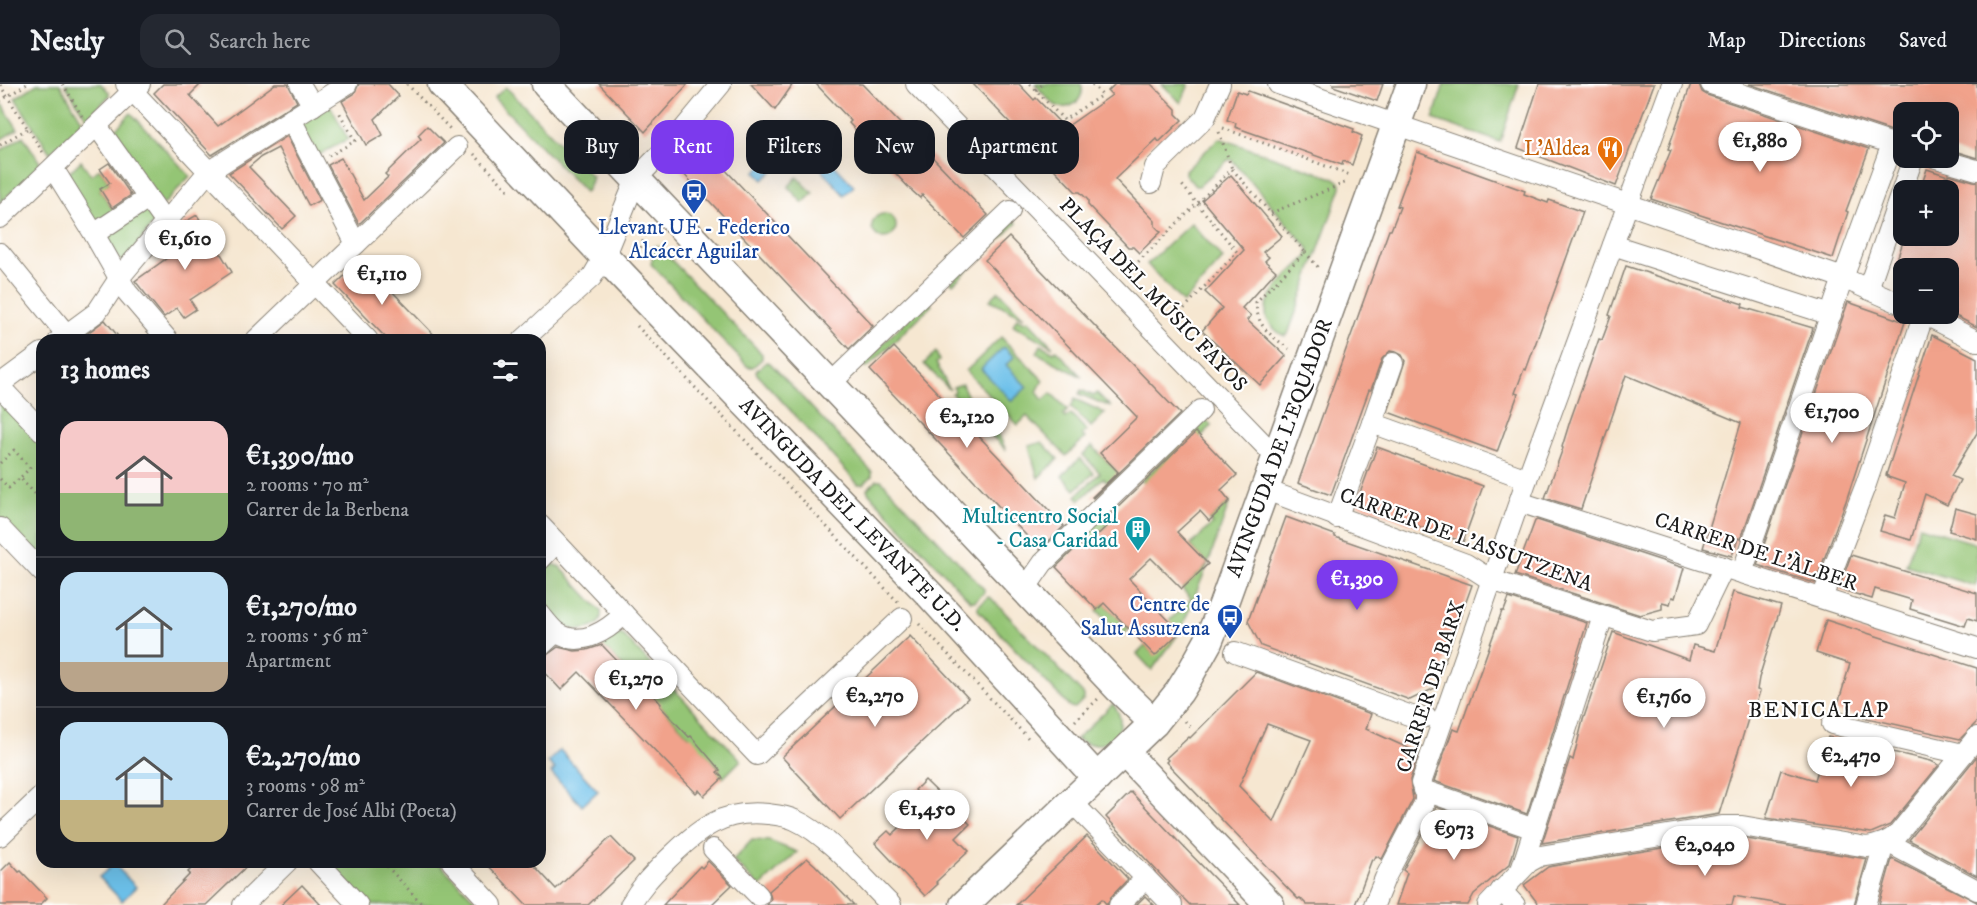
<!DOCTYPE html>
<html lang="en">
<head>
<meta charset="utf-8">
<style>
	body { margin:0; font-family:"IM FELL DW Pica",serif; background:#242831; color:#f1f3f6; height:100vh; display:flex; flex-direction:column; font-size:22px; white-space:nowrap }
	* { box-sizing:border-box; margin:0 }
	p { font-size:20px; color:#9ea1a6 }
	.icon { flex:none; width:33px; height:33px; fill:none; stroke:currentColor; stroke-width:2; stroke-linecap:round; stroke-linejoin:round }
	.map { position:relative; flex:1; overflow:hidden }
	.side { position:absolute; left:36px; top:250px; width:510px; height:534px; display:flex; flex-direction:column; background:#171b24; border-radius:18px; box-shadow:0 6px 24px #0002 }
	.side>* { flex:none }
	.banner { position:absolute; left:564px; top:36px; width:570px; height:54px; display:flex; gap:12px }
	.tools { position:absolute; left:1893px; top:18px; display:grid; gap:12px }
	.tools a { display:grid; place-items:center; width:66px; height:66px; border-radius:12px; background:#171b24; box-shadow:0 6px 24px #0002; font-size:30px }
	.price { position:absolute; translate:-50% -51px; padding:0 14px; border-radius:21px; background:#fff; color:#222; font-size:20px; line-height:39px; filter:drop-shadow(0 2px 3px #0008) }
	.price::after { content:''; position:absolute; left:50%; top:36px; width:18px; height:14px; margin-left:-9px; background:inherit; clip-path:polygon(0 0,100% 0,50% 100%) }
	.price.current { background:#7c3aed; color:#fff }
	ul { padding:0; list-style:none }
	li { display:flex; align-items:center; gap:18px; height:150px; padding:0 24px }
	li+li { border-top:2px solid #363941 }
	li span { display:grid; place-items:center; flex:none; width:168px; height:120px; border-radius:18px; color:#555 }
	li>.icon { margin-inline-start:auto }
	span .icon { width:72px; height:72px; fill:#fffc; stroke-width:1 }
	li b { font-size:26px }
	h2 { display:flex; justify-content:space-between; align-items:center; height:72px; padding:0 24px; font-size:26px }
	.tag { padding:0 21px; border-radius:18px; background:#171b24; box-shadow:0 6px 24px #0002; font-size:21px; line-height:54px }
	.tag.current { background:#7c3aed; color:#fff }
	header { display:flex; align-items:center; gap:36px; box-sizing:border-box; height:84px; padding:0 30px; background:#171b24; border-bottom:2px solid #363941 }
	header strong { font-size:28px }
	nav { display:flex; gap:33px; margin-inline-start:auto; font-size:21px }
	.search { width:420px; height:54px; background:#242831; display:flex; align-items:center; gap:15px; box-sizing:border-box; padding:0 21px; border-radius:18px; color:#9ea1a6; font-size:22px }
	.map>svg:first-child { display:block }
	.green { fill:#94c575; stroke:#587048; stroke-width:1.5 }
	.water { fill:#6cc0e9; stroke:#446e82; stroke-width:1.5 }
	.building { fill:#f1a28b; fill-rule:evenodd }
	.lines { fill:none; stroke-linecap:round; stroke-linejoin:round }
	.street-casing { stroke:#898276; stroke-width:22 }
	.secondary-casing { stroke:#898276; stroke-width:31 }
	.path { stroke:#898276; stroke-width:3; stroke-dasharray:1.5 4.5; stroke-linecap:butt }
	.street { stroke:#fff; stroke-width:20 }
	.secondary { stroke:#fff; stroke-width:28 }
	.labels { text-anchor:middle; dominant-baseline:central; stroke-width:4.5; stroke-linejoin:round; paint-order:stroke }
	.food-label { font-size:21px; fill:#c56008; stroke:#fff; text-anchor:end }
	.transit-label { font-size:21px; fill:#164399; stroke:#fff }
	.street-label { font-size:21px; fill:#1c1c1c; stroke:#fff }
	.culture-label { font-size:21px; fill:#0d838f; stroke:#fff; text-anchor:end }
	.neighbourhood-label { font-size:22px; letter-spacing:1.5px; fill:#1c1c1c; stroke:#fff }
</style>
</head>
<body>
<header>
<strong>Nestly</strong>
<div class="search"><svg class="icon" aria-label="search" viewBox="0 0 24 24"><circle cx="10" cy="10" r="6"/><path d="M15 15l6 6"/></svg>Search here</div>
<nav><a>Map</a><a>Directions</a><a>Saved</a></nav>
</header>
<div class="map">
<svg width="1977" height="821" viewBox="0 0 1977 821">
	<rect width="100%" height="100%" fill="#fff"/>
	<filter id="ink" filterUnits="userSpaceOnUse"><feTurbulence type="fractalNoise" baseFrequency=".0167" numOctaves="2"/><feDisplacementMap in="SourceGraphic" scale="12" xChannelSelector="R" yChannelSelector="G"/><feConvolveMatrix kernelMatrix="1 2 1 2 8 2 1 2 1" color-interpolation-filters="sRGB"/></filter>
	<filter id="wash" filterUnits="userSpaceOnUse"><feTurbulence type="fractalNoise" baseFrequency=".008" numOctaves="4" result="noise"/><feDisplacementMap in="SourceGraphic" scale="24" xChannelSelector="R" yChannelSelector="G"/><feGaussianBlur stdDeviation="1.35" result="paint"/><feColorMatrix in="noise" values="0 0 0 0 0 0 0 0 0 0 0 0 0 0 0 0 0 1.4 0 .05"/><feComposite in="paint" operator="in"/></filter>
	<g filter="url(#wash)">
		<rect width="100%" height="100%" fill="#f6e7d1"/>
		<!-- green -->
		<g class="green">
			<polygon points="37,0 60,0 83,38 50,69 15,14"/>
			<polygon points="65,0 101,0 109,8 109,12 87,35"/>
			<path d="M 1035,0 L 1081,0 C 1087,15 1069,29 1055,21 C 1048,16 1041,7 1035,0 Z"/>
			<polygon points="1162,0 1189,0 1181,19"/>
			<polygon points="1444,0 1519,0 1500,58 1433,35"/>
			<polygon points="506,3 592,93 588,105 585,108 494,14"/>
			<polygon points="1,19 18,45 0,56 0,20"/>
			<polygon points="330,21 348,55 317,72 299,39"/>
			<polygon points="131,29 190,92 163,121 110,51"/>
			<polygon points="23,52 41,80 0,119 0,67"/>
			<path d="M 1219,54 L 1336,95 L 1341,99 L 1341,103 L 1288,250 L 1285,252 C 1280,250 1275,246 1271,241 C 1252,219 1292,188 1307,173 L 1309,165 L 1232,76 L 1228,76 L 1199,102 L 1195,102 L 1185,90 L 1185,87 Z"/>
			<polygon points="81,77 91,91 100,85 110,99 100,106 114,127 95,141 64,93"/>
			<polygon points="797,93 813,109 803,119 788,103"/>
			<polygon points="145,124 156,136 123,180 102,152"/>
			<circle cx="884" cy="142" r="12"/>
			<polygon points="1012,134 1017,139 953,200 949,196"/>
			<polygon points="1191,139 1223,175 1183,219 1147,180"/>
			<polygon points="655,162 658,162 762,270 762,275 753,283 748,283 651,180"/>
			<polygon points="999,207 1024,233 990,216"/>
			<polygon points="927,216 932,221 867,284 863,279"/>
			<polygon points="1017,234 1025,238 1028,236 1053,263 1013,241"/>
			<polygon points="1001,253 1043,296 1037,308 1043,316 1051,309 1068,326 1063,331 1065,334 1071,330 1087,347 1082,351 1085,354 1066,372 1027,332 1018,341 966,287"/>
			<polygon points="1041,261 1054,268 1056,266 1082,293 1037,269"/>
			<polygon points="936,268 939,277 936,279 950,306 924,280"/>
			<polygon points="766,278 770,279 872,388 872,392 864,400 858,400 757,290 756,287"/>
			<polygon points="962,300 978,336 952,310 955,307 953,303"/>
			<polygon points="1081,306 1094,312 1097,309 1111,323 1079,310"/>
			<polygon points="0,315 42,359 42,478 0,434"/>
			<polygon points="1075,315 1105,329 1091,343 1071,323"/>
			<polygon points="989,330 1006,366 980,340 983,337 982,333"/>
			<polygon points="1205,335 1212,342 1147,404 1141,397"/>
			<polygon points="1042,358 1058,375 1038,394 1029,362"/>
			<polygon points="1092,362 1122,392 1112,402 1103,394 1080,416 1076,412 1100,389 1083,371"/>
			<polygon points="1080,374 1094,389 1075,406 1062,392"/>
			<polygon points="877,396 881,396 984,505 984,509 975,517 970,517 868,408 867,405"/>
			<polygon points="1230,417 1208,480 1180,548 1152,586 1137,570 1145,562 1155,571 1169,537 1191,515 1182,505 1208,480 1190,462 1212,440 1209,437"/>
			<polygon points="1108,428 1114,435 1060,487 1054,480"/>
			<polygon points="1919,442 1977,460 1977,496 1975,502 1906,481"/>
			<path d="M 553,480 L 560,483 L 601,527 C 604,547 579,548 565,543 C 545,534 531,501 546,482 Z"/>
			<polygon points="988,513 991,514 1084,611 1084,615 1075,624 1070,623 978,526 978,522"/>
			<polygon points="1104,519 1129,545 1122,552 1097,526"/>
			<polygon points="615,550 623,551 741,676 723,694 717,688 720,685 600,559"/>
			<path d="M 1113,620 C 1134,646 1106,672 1076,655 Z"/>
			<polygon points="752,756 769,757 797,768 760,803 733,776"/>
			<polygon points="327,779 439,779 480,821 367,821"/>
		</g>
		<!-- water -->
		<g class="water">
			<polygon points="823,69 854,102 844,111 812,75 818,70 820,72"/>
			<polygon points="773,72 780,80 763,96 755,88"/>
			<polygon points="1004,263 1014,273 1006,281 1027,303 1012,317 981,285"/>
			<polygon points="560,666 598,707 582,722 551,689 555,685 548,678"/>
			<polygon points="114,780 136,803 122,817 99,793"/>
		</g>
		<g id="blocks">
			<!-- building -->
			<g class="building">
				<polygon points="163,0 201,0 190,11 218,42 275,0 288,0 297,18 212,71 154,9"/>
				<polygon points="359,0 388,0 399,12 375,35 383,51 366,61 342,17 354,10"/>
				<polygon points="599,0 688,0 645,48"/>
				<polygon points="751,0 793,0 775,26"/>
				<polygon points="816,0 862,0 988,131 964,154 922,111 920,114 910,105 849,39 851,37"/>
				<polygon points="973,0 1019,0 1034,16 1036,14 1065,44 1112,11 1108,7 1115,0 1151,0 1176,25 1176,30 1182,36 1159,58 1157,55 1115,95 1155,137 1155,142 1161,148 1139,169 1133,163 1128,163 1088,121 1088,116 1080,108 1076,108"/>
				<polygon points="1333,0 1383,0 1377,17 1333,2"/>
				<polygon points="1539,0 1654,0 1616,102 1518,64"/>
				<polygon points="1691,0 1699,0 1702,8 1707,11 1869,65 1846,127 1848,128 1833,174 1651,115 1671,66 1668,65"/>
				<polygon points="1749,0 1977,0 1977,74 1948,65 1948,28 1904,28 1904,51"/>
				<polygon points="1237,7 1246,10 1248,7 1354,45 1353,48 1362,52 1352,81 1343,77 1342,81 1235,43 1236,39 1227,36"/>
				<polygon points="427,42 444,59 359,140 328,81 341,74 364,116 388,93 385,90 421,55 418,51"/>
				<polygon points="287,52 320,116 309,122 278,64 261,73 249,83 296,132 282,145 229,89"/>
				<polygon points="703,62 873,242 849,265 680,86"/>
				<polygon points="1417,68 1525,107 1524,110 1548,119 1549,116 1583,128 1526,286 1524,285 1515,309 1518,310 1497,368 1388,328 1405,277 1402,271 1396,268 1390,267 1382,275 1371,306 1369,306 1331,411 1298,399 1389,146 1391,146 1400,123 1397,122"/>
				<polygon points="109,79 131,111 112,124 100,105 110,99 100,85"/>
				<polygon points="1927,85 1948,92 1948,90 1977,98 1977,243 1948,228 1948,184 1894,184 1905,152 1948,152 1948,106 1920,106"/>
				<polygon points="1231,91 1282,152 1263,168 1269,173 1265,177 1276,187 1242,224 1251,232 1247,236 1286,272 1260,301 1202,247 1222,224 1205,208 1244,166 1202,116"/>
				<polygon points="197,131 232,188 190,216 196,225 184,233 177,224 164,233 135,197 181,164 172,151 183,139"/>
				<polygon points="1009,153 1180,330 1093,414 1092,413 1118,388 1100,369 1137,333 985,176"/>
				<polygon points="360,177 386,204 387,202 439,256 388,256 335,201"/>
				<polygon points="1626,182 1743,220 1742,223 1813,244 1741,455 1738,454 1732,472 1703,464 1741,339 1626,291 1581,425 1545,414 1563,364 1562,363 1570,337 1599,255 1602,256 1611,232 1609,231"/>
				<polygon points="1848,218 1905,238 1846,417 1815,499 1757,481"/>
				<polygon points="105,236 121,256 87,256 84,252"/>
				<polygon points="1932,251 1977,274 1977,349 1951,392 1960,396 1947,421 1925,410 1911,456 1880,447 1885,431 1895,434 1905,399 1888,393 1888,392 1886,391"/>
				<polygon points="894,263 1064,442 1040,466 870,286"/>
				<polygon points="1196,348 1237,391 1221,406 1230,417 1209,437 1200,427 1177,448 1208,480 1182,505 1151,474 1129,495 1180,548 1155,572 1104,519 1097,526 1056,483 1080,460 1084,464 1114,435 1110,431"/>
				<polygon points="1377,363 1483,402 1463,458 1356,420"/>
				<polygon points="1955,424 1977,430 1977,455 1949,447"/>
				<polygon points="1286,433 1335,451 1335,453 1472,501 1435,604 1410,616 1261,562 1248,537"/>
				<polygon points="1537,436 1684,484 1675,514 1672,513 1670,520 1662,518 1662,525 1640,531 1515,491 1535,437"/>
				<polygon points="1851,471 1977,509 1977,537 1968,534 1965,542 1910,525 1912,516 1875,505 1872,515 1839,505"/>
				<polygon points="1733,508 1781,522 1759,594 1757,606 1760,607 1752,633 1749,632 1719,730 1542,759 1570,674 1573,676 1583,636 1613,548 1689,576 1693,561 1715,567"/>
				<polygon points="1509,514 1587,539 1527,730 1434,697 1453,645 1459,647 1502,527 1504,527"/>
				<polygon points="1826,536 1977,584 1977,638 1960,655 1836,627 1850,580 1816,569"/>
				<polygon points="910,552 968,614 840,735 782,673"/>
				<polygon points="602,561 638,599 640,597 661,620 660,622 689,653 691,652 720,686 717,688 723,694 704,712 699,706 696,709 579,588 561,606 540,583 540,576 558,563 575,567 587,566"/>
				<path d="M 1256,588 L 1371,630 L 1366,645 L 1419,669 L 1410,696 L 1413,715 L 1382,775 L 1376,772 L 1374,776 L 1372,775 L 1355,821 L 1307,821 L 1300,814 L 1298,815 L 1166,678 L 1168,676 L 1166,674 L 1189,653 L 1190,654 ZM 1267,640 L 1311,656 L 1274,738 L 1239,702 Z"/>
				<polygon points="1828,653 1931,677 1939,681 1890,741 1871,749 1766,734 1781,686 1815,696"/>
				<polygon points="1977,672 1977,792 1909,756"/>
				<polygon points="925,696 970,740 956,754 969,767 936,798 938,800 925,812 875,759 888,747 892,751 926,718 915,706"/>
				<polygon points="1131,708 1175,754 1240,821 1190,821 1175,806 1106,733"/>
				<polygon points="1436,723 1518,752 1510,780 1474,810 1468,821 1396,821 1407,789 1403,786"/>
				<polygon points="1087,752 1128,795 1111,813 1107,821 1102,815 1095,821 1016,821"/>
				<polygon points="611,753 634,777 588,821 526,821 485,778 531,778 556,805"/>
				<polygon points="1723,754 1741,754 1867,775 1854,821 1786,821 1734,812 1732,821 1539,821 1524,801 1548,783 1553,782"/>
				<polygon points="807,774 815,781 854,821 767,821 771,815 769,807"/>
				<polygon points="1892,775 1977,818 1977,821 1879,821"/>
				<polygon points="708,777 732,801 711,821 663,821 700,782 702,784"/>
				<polygon points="10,778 19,788 21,787 47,814 40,821 0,821 0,788"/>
				<polygon points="198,778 251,778 206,821 160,821 190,790 188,788"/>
				<polygon points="302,801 321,821 281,821"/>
				<polygon points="1145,812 1154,821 1136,821"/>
			</g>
		</g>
	</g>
	<g filter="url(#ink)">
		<use href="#blocks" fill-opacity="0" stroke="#898276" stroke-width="1.5"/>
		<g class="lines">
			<!-- street casing -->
			<g class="street-casing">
				<g id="street">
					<polyline points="126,0 368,256"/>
					<polyline points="300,0 313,22"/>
					<polyline points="916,0 1277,374"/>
					<polyline points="1278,0 1843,194 1904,221"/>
					<polyline points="1711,0 1902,63"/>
					<polyline points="291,35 356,160"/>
					<polyline points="97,42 166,139"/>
					<polyline points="1936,74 1977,86"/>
					<polyline points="53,84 94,150 127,208 168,256"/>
					<polyline points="1151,99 1155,83 1205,34 1220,0"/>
					<polyline points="0,134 140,0"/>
					<polyline points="94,150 148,114"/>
					<polyline points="1613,161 1831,231"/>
					<polyline points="0,169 71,256"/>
					<polyline points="1868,205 1913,74"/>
					<polyline points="1924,230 1977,257"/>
					<polyline points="59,256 97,228 120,193 208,88 347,0"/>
					<polyline points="256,256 457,63"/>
					<polyline points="523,256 592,193 605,171 636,95 677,53 721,0"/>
					<polyline points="0,300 42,269"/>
					<polyline points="830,300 1010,127"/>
					<polyline points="0,303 42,347"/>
					<polyline points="1372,339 1393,279"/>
					<polyline points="1266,406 1466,480 1491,496 1652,547 1696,541 1724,483"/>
					<polyline points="1519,418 1977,564"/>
					<polyline points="1337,434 1372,339 1527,395"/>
					<polyline points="540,441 757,671 902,534"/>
					<polyline points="0,444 42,488"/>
					<polyline points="540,476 556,459"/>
					<polyline points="1742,489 1843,194 1892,60"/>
					<polyline points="1025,505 1043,479 1201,326"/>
					<polyline points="1822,514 1866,400 1924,230"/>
					<path d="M 540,530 C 545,536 550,543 556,548 C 580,565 607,547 624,530"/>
					<polyline points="540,563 556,548"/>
					<polyline points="1235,568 1417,634 1426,633"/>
					<polyline points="1832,640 1963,670"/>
					<polyline points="1423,706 1534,745"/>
					<polyline points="1072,718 1172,821"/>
					<polyline points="0,752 42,712"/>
					<polyline points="1887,758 1977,806"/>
					<polyline points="713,765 759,812"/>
					<polyline points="318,778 358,821"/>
					<polyline points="452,778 492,821"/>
					<polyline points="1521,786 1603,532"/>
					<polyline points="1501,806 1515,821"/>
					<polyline points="243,821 287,778"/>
					<path d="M 630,821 C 641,802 652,791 668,775 C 699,745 722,725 768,730 C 777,731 787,732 795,736 C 829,751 864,795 891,821"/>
					<polyline points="1119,821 1146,794"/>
					<polyline points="1374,821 1385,794 1425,718 1425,710 1421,699 1527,395 1672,0"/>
					<path d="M 1488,821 L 1529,778 L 1540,772 L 1722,742 L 1742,742 L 1867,763 C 1880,761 1887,758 1898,750 L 1977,653"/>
					<polyline points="1866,821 1881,771 1878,762"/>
				</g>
			</g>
			<!-- secondary casing -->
			<g class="secondary-casing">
				<g id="secondary">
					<polyline points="442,0 625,194 931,512 1097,694"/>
					<polyline points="546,0 1119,605 1154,639"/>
					<polyline points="1124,668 1270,821"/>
					<polyline points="964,821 1154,639 1179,608 1189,592 1208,558 1223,521 1411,0"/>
				</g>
			</g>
			<!-- path -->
			<g class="path">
				<polyline points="63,0 82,32"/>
				<polyline points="407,0 451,46"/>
				<polyline points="1030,0 1064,36 1102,11 1092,0"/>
				<polyline points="0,1 44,70"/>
				<polyline points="1036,6 1043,0"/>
				<polyline points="0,17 27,0"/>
				<polyline points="1223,44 1350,91"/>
				<polyline points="1219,48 1232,85"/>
				<polyline points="0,61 27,45"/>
				<polyline points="474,70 511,109"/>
				<polyline points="329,72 355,57 338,26"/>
				<polyline points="1271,129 1347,98"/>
				<polyline points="1305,168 1318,183"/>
				<polyline points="637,175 648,142"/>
				<path d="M 1134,182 L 1232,85 L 1305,168 L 1256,218 C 1257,244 1270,250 1289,265"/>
				<polyline points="1180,229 1237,168 1182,101"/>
				<polyline points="637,242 898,518"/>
				<polyline points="0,379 14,366 30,384 20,394"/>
				<polyline points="0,395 9,404 20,394 42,417"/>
				<polyline points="919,540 1031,657"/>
				<polyline points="1075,637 1099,614"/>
				<polyline points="1185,637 1192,644"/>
				<polyline points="383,778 423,821"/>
			</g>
			<!-- street -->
			<use href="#street" class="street"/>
			<!-- secondary -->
			<use href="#secondary" class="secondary"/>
		</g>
	</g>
	<!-- icons -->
	<defs>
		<g id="restaurant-pin" transform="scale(1.35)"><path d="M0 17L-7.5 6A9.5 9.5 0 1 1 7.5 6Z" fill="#e8710a" stroke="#fff"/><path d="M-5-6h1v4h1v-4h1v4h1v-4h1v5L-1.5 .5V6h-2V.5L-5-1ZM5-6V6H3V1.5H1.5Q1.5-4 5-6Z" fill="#fff"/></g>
		<g id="bus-pin" transform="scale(1.35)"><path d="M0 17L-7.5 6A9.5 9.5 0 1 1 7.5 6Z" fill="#1a4fb4" stroke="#fff"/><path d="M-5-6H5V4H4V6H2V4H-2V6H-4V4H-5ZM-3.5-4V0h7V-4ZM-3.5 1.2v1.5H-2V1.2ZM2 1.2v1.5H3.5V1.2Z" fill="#fff"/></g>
		<g id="building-pin" transform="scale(1.35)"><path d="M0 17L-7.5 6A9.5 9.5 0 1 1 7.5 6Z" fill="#0f9aa8" stroke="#fff"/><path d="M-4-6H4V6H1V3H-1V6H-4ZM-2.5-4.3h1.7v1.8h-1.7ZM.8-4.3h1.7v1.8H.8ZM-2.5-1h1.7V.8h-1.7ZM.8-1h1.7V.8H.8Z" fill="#fff"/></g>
	</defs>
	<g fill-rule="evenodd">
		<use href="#restaurant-pin" x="1610" y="65"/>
		<use href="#bus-pin" x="694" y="108"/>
		<use href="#building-pin" x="1138" y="445"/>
		<use href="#bus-pin" x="1230" y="533"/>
	</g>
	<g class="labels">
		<!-- food labels -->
		<g class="food-label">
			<text x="1590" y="65">L'Aldea</text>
		</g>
		<!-- transit labels -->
		<g class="transit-label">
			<text x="694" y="144">Llevant UE - Federico<tspan x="694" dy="24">Alcácer Aguilar</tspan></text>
			<text x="1210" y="521" text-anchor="end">Centre de<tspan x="1210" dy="24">Salut Assutzena</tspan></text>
		</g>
		<!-- street labels -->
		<g class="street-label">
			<text transform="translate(1153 211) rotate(46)">PLAÇA DEL MÚSIC FAYOS</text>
			<text transform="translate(1280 364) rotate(-70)">AVINGUDA DE L'EQUADOR</text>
			<text transform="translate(852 431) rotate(46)">AVINGUDA DEL LEVANTE U.D.</text>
			<text transform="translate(1466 456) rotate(20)">CARRER DE L'ASSUTZENA</text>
			<text transform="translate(1756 468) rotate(18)">CARRER DE L'ÀLBER</text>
			<text transform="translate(1431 603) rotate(-72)">CARRER DE BARX</text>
		</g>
		<!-- culture labels -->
		<g class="culture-label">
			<text x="1118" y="433">Multicentro Social<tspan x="1118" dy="24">- Casa Caridad</tspan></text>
		</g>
		<!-- neighbourhood labels -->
		<g class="neighbourhood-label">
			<text x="1819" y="626">BENICALAP</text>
		</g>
	</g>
</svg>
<div class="tools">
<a><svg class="icon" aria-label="locate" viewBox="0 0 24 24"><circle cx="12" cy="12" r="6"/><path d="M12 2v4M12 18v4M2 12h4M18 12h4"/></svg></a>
<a>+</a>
<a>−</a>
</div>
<b class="price" style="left:1760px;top:89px">€1,880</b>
<b class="price" style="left:185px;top:187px">€1,610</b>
<b class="price" style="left:382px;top:222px">€1,110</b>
<b class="price" style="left:1832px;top:360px">€1,700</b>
<b class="price" style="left:967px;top:365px">€2,120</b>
<b class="price current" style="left:1357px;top:527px">€1,390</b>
<b class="price" style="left:636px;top:627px">€1,270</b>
<b class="price" style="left:875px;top:644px">€2,270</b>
<b class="price" style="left:1664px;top:645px">€1,760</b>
<b class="price" style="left:1851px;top:704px">€2,470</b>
<b class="price" style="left:927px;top:757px">€1,450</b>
<b class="price" style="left:1454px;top:777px">€973</b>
<b class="price" style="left:1705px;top:793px">€2,040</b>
<div class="banner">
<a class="tag">Buy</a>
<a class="tag current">Rent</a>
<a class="tag">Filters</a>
<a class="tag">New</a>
<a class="tag">Apartment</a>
</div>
<section class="side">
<h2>13 homes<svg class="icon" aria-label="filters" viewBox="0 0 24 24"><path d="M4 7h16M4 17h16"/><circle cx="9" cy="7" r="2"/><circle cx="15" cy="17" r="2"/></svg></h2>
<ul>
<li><span style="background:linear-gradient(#f6c9c9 60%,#8fb573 0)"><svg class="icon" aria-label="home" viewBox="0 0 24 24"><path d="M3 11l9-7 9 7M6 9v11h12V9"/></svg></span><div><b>€1,390/mo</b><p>2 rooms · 70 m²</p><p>Carrer de la Berbena</p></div></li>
<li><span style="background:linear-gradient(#bfe0f5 75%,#b9a48a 0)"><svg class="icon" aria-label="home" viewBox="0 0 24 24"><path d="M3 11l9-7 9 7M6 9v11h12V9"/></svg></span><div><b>€1,270/mo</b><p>2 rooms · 56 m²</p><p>Apartment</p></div></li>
<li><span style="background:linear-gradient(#bfe0f5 65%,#c2b280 0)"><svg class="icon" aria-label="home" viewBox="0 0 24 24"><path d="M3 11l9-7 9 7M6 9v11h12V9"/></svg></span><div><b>€2,270/mo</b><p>3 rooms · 98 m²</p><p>Carrer de José Albi (Poeta)</p></div></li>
</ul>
</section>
</div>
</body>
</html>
